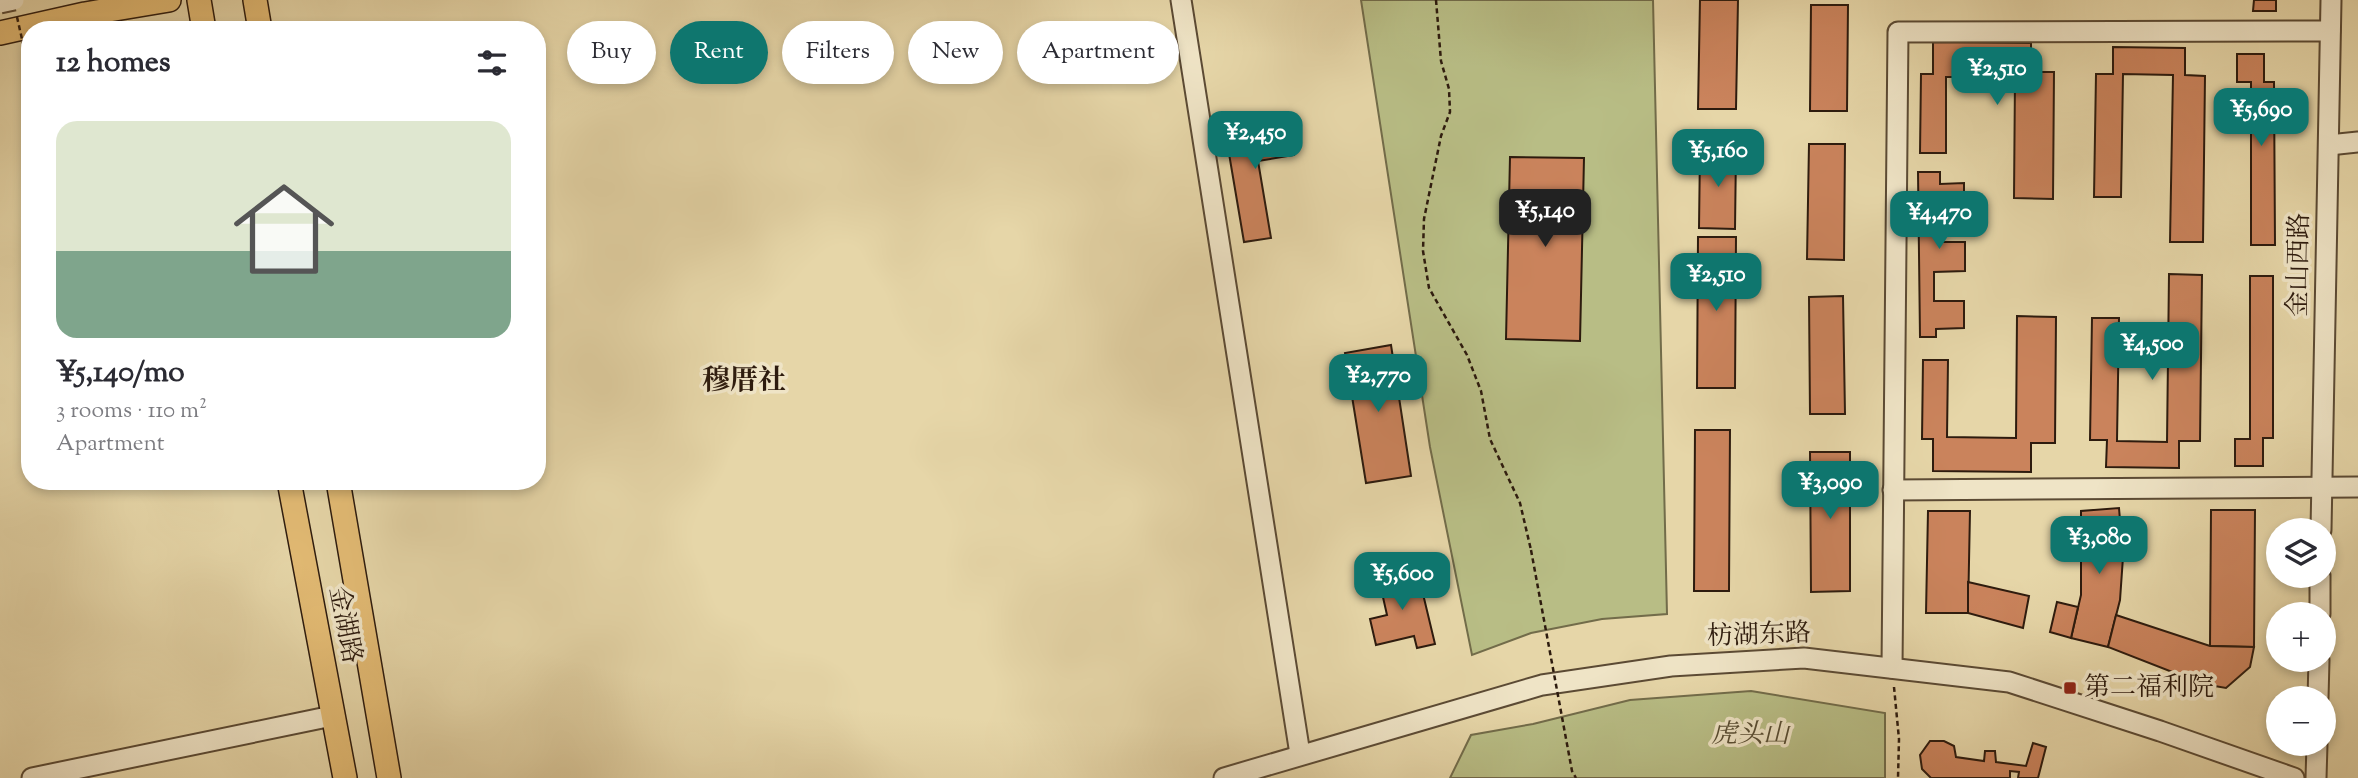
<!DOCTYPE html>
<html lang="en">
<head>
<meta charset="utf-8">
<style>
	body { margin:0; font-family:"Sorts Mill Goudy","Noto Serif SC",serif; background:#f7f7f7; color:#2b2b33; height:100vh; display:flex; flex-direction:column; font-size:26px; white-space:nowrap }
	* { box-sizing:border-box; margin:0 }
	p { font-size:23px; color:#7c7c81 }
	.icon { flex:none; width:38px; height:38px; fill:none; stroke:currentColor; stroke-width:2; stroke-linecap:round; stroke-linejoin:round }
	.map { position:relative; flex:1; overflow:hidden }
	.side { position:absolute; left:21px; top:21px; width:525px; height:469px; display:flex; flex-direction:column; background:#fff; border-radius:28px; box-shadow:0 4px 10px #0003 }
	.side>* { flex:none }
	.hud { position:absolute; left:567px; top:21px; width:665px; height:63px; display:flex; gap:14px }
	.buttons { position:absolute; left:2266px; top:518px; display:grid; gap:14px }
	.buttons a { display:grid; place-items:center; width:70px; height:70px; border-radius:50%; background:#fff; box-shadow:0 4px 10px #0003; font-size:35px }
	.price { position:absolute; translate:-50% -60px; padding:0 16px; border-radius:14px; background:#0f766e; color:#fff; font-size:23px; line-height:46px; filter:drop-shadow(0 2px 4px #0008) }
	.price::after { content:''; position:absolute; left:50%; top:42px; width:21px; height:16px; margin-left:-10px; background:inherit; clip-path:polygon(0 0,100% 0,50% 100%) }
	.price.on { background:#222; color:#fff }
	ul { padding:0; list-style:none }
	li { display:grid; align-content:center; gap:14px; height:371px; padding:0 35px }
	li+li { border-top:2px solid #e1e1e2 }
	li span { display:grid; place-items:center; height:217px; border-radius:21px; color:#555 }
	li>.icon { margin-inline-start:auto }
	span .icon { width:126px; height:126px; fill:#fffc; stroke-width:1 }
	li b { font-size:30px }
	h2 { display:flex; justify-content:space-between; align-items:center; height:84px; padding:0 35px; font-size:30px }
	.chip { padding:0 24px; border-radius:32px; background:#fff; box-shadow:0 4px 10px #0003; font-size:24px; line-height:63px }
	.chip.on { background:#0f766e; color:#fff }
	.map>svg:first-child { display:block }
	.green { fill:#b8bd85; stroke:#726c4a; stroke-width:2 }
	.building { fill:#ca835c; stroke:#2d1b0e; stroke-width:2 }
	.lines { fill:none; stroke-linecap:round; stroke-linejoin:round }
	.minor-casing { stroke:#5b4a34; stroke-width:23 }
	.major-casing { stroke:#2d1b0e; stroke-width:26 }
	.path { stroke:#2d1b0e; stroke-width:2.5; stroke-dasharray:5 3.5; stroke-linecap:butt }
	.minor { stroke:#efe4c6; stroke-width:19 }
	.major { stroke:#e3bb74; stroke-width:23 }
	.minor-bridge-casing { stroke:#5b4a34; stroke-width:23; stroke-linecap:butt }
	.path-bridge { stroke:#2d1b0e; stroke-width:2.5; stroke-dasharray:5 3.5; stroke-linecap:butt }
	.minor-bridge { stroke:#efe4c6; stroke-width:19 }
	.poi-dot { fill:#8f2418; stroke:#efe4c6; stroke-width:2.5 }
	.labels { text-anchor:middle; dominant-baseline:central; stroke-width:7; stroke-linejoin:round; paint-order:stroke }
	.street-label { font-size:26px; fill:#2d1b0e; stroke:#efe4c6 }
	.poi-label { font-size:26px; fill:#2d1b0e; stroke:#efe4c6; text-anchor:start }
	.park-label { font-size:26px; font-style:italic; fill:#574c32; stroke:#efe4c6 }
	.neighbourhood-label { font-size:28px; font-weight:bold; fill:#2d1b0e; stroke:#efe4c6 }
</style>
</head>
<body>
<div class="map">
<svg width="2358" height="778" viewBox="0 0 2358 778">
	<rect width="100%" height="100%" fill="#e6d6a8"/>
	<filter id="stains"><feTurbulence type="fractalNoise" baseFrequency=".00286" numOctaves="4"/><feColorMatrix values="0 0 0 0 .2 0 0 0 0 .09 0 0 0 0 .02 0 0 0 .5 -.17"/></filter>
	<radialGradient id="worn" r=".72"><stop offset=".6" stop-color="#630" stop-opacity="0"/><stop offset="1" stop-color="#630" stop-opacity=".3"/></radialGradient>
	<!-- green -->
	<g class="green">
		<polygon points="1361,0 1653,0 1667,614 1602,619 1531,633 1472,655 1430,447"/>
		<polygon points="1751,691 1885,713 1885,778 1450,778 1471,735 1533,724 1630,700"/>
	</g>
	<!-- building -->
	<g class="building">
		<polygon points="1700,0 1738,0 1736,109 1698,109"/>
		<polygon points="2254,0 2276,0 2276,11 2253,11"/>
		<polygon points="1811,5 1848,5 1847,111 1810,111"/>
		<polygon points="1933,42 2031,43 2031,72 2054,72 2053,199 2014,198 2015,77 1946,77 1946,153 1920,153 1921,74 1933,74"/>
		<polygon points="2113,47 2185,48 2185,75 2205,76 2203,242 2170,242 2173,75 2123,74 2121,197 2094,197 2096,74 2113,74"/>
		<polygon points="2237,54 2264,54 2264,82 2274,82 2275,245 2251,245 2251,82 2237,82"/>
		<polygon points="1288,119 1294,155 1258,161 1271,238 1244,242 1225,130"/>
		<polygon points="1809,144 1845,144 1844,260 1807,259"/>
		<polygon points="1700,150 1736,150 1735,229 1699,228"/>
		<polygon points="1510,157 1584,158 1580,341 1506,339"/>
		<polygon points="1918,172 1940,172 1940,184 1964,183 1964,220 1939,220 1939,242 1965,242 1965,271 1934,272 1934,301 1964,301 1964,328 1936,329 1936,337 1920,337"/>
		<polygon points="1698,237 1736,237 1735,388 1697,388"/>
		<polygon points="2169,274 2202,275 2200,441 2179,441 2179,468 2106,467 2107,440 2090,440 2092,318 2119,318 2117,441 2167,442"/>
		<polygon points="2250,276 2273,276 2273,438 2263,438 2263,466 2235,466 2235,439 2250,439"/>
		<polygon points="1843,296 1845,414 1810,414 1809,297"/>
		<polygon points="2017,316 2056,317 2055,443 2031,443 2031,472 1933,471 1933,439 1922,439 1923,360 1948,360 1947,437 2016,438"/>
		<polygon points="1391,345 1411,476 1366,483 1345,353"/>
		<polygon points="1695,430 1730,430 1729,591 1694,591"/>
		<polygon points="1810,452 1850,452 1850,591 1811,592"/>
		<polygon points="2119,508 2123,557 2120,600 2108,647 2071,638 2081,595 2081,511"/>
		<polygon points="2211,510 2255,510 2254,647 2210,646"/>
		<polygon points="1928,511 1970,511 1968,613 1926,613"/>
		<polygon points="1408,568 1414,596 1423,594 1435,644 1417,648 1414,636 1376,645 1370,619 1387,615 1378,575"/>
		<polygon points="1968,582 2029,596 2023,628 1968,613"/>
		<polygon points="2057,602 2078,607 2071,638 2050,632"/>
		<polygon points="2116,615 2210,646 2254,647 2250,667 2226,688 2203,684 2108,647"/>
		<polygon points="1930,741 1944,741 1954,746 1956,757 1984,761 1985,751 1995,751 1996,762 2026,766 2033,743 2046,747 2038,778 2018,778 2019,772 2010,771 2010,778 1931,778 1922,769 1920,755"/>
	</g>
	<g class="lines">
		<!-- minor casing -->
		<g class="minor-casing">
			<g id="minor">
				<polyline points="1181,0 1300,754"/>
				<polyline points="2329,145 2358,142"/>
				<polyline points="1893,490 2358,487"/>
				<polyline points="2321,530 2331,0"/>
				<polyline points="2320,614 2320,576"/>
				<polyline points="1892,668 1898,32 2330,31"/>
				<polyline points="2318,698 2319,660"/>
				<polyline points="32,778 332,716"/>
				<polyline points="1224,778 1542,685 1671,666 1804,658 2009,682 2160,731 2294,778"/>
				<polyline points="2316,778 2317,744"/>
			</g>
		</g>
		<!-- major casing -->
		<g class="major-casing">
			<g id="major">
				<polyline points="199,0 204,30"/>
				<polyline points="255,0 260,30"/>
				<polyline points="0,33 85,14 169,0"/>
				<polyline points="289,481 345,778"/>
				<polyline points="338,481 389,778"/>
			</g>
		</g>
		<!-- path -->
		<g class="path">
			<polyline points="1436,0 1441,61 1449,89 1450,112 1441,136 1424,219 1423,251 1429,288 1467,355 1481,391 1490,439 1520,503 1531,550"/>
			<polyline points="1894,687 1899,739 1898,778"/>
		</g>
		<!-- minor -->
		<use href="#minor" class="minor"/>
		<!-- major -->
		<use href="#major" class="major"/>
		<!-- minor-bridge casing -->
		<g class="minor-bridge-casing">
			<polyline id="minor-bridge" points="0,3 14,0"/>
		</g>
		<!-- path-bridge -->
		<g class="path-bridge">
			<polyline points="17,17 24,48"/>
			<polyline points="1531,550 1572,771 1576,778"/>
		</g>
		<!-- minor-bridge -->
		<use href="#minor-bridge" class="minor-bridge"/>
	</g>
	<!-- markers -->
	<rect class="poi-dot" x="2063" y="681" width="14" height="14" rx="3.5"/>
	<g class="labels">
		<!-- street labels -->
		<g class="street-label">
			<text transform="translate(2300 265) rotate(-89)">金山西路</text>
			<text transform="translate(344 625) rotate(79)">金湖路</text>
			<text transform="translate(1759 636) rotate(-2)">枋湖东路</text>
		</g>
		<!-- poi labels -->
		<g class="poi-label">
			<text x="2084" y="688">第二福利院</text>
		</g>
		<!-- park labels -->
		<g class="park-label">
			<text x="1750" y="735">虎头山</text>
		</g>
		<!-- neighbourhood labels -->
		<g class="neighbourhood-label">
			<text x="744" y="382">穆厝社</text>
		</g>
	</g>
	<rect width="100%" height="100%" filter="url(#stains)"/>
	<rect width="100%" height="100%" fill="url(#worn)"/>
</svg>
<div class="buttons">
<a><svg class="icon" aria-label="layers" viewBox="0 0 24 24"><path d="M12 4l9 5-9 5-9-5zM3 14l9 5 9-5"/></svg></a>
<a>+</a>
<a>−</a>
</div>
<b class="price" style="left:1997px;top:107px">¥2,510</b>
<b class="price" style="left:2261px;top:148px">¥5,690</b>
<b class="price" style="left:1255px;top:171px">¥2,450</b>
<b class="price" style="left:1718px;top:189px">¥5,160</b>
<b class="price on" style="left:1545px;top:249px">¥5,140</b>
<b class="price" style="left:1939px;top:251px">¥4,470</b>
<b class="price" style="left:1716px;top:313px">¥2,510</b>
<b class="price" style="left:2152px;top:382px">¥4,500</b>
<b class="price" style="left:1378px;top:414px">¥2,770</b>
<b class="price" style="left:1830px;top:521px">¥3,090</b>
<b class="price" style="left:2099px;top:576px">¥3,080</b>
<b class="price" style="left:1402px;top:612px">¥5,600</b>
<div class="hud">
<a class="chip">Buy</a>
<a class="chip on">Rent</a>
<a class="chip">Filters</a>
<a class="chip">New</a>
<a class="chip">Apartment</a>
</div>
<section class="side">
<h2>12 homes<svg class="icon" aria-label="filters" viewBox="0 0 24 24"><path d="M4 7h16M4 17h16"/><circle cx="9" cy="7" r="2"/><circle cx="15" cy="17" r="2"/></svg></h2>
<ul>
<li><span style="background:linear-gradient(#dfe7d0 60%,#7fa58c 0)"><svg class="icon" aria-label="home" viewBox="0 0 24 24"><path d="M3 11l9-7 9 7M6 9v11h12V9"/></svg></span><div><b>¥5,140/mo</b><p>3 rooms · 110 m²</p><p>Apartment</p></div></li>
</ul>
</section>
</div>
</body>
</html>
